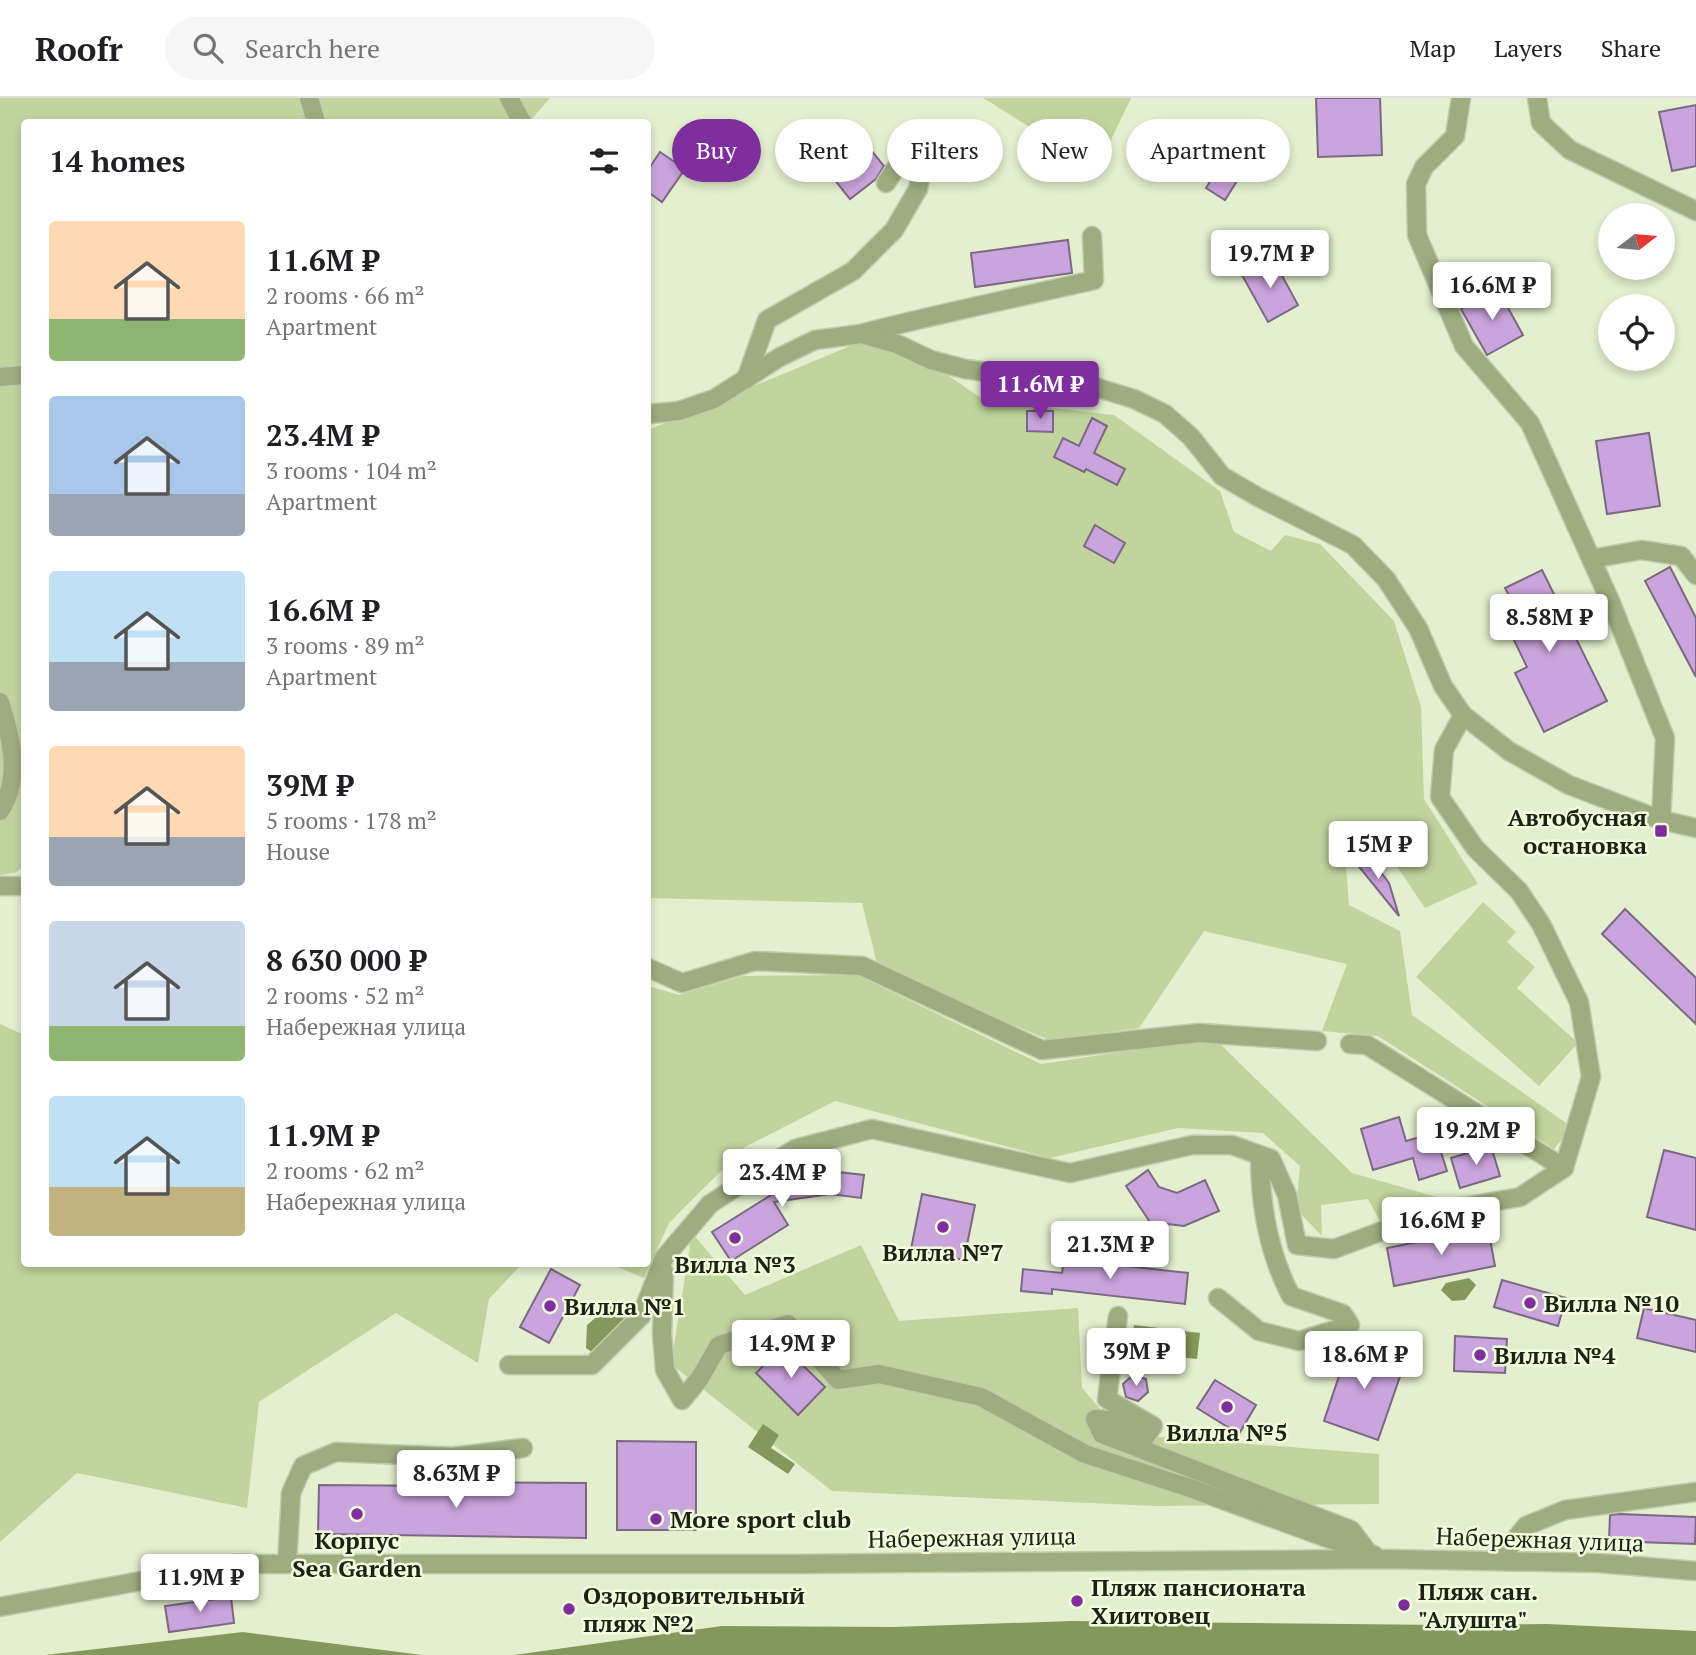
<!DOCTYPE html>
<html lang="en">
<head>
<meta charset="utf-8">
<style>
	body { margin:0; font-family:"PT Serif",serif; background:#f6f6f6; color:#202124; height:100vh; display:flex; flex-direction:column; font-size:26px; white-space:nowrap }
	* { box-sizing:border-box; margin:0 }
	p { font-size:23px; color:#757577 }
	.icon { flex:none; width:38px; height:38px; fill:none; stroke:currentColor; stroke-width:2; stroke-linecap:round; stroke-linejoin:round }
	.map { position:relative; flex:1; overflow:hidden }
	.side { position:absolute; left:21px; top:21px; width:630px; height:1148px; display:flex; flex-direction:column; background:#fff; border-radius:7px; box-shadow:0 4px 10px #0003 }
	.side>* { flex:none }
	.banner { position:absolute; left:672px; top:21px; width:665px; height:63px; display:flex; gap:14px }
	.needle { width:46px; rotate:74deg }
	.tools { position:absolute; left:1598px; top:105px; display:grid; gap:14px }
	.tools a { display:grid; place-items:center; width:77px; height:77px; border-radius:50%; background:#fff; box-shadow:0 4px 10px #0003; font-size:35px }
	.price { position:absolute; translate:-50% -60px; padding:0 16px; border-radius:7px; background:#fff; color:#222; font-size:23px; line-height:46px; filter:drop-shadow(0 2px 4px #0008) }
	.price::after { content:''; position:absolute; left:50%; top:42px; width:21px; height:16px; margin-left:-10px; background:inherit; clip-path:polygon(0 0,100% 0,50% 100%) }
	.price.active { background:#7f2e9e; color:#fff }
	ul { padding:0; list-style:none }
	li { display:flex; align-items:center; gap:21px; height:175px; padding:0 28px }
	li span { display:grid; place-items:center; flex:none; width:196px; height:140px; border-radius:7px; color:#555 }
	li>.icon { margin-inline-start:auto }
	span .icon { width:84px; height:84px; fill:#fffc; stroke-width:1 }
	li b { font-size:30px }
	h2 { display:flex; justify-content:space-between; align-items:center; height:84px; padding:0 28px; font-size:30px }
	.pill { padding:0 24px; border-radius:32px; background:#fff; box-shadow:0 4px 10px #0003; font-size:24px; line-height:63px }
	.pill.active { background:#7f2e9e; color:#fff }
	header { display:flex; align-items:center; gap:42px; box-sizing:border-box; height:98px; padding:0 35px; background:#fff; border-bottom:2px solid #e0e0e0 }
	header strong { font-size:33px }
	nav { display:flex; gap:38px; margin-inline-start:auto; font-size:24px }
	.search { width:490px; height:63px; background:#f6f6f6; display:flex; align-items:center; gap:18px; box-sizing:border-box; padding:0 24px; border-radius:38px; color:#757577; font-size:26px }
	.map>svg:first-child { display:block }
	.green { fill:#c1d49e }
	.water { fill:#83985a }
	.building { fill:#caa4dc; stroke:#7b6983; stroke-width:2 }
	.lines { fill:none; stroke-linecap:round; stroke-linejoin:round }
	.minor-casing { stroke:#c0caad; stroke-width:21 }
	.minor { stroke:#9dad7f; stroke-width:18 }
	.poi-dot { fill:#7f2e9e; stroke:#f0fcdb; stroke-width:2.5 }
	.labels { text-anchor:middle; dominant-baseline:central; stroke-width:5; stroke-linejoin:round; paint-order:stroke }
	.poi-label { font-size:24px; font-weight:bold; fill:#1e2216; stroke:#f0fcdb; text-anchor:start }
	.street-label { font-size:24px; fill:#1e2216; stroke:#f0fcdb }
</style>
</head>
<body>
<header>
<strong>Roofr</strong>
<div class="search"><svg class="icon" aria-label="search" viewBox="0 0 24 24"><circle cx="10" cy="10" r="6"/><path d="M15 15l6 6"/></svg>Search here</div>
<nav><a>Map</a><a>Layers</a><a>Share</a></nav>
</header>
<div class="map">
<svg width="1696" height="1557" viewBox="0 0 1696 1557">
	<rect width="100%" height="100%" fill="#e3efce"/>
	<!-- green -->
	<g class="green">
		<polygon points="0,0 550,0 529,24 24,24 24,769 15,775 0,777"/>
		<polygon points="983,0 1131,0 1097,71"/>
		<polygon points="884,234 984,302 1114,317 1220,393 1234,434 1271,453 1285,437 1320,446 1394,523 1421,609 1424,701 1478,786 1425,810 1385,751 1345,755 1349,807 1400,833 1412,917 1572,1029 1554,1051 1378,938 1322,933 1347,866 1204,833 1139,930 1049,942 878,870 862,805 648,800 648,332"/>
		<polygon points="1483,804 1516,834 1507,844 1535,869 1517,890 1578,945 1539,988 1416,879"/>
		<polygon points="857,877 1041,966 1214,940 1352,1075 1444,1101 1380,1123 1368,1101 1321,1107 1322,1138 1296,1111 1300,1068 1263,1035 1178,1030 1050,1060 835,1003 745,1049 669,1125 644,1180 610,1166 648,1166 648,888 679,897 743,878"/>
		<polygon points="0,926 24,937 24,1166 522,1166 489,1201 478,1265 396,1215 259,1304 247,1410 77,1375 0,1444"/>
		<polygon points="692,1135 745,1197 861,1147 899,1223 1078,1210 1082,1290 1122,1336 1379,1356 1379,1406 1154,1408 832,1393 671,1266"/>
	</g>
	<!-- water -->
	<g class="water">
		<polygon points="1469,1180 1476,1187 1465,1202 1452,1203 1441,1192 1446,1185"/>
		<polygon points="616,1202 630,1212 607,1250 593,1255 586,1250 587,1227"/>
		<polygon points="1134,1227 1200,1235 1197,1261 1131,1254"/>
		<polygon points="763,1326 779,1337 771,1350 795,1366 788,1376 748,1349"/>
		<polygon points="1072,1523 1443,1527 1547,1526 1696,1533 1696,1557 514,1557 722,1528 893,1529"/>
		<polygon points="243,1534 422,1557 45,1557"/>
	</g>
	<!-- building -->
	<g class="building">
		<polygon points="1316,0 1380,0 1382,57 1318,59"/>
		<polygon points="1696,7 1696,68 1672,73 1659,14"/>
		<polygon points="853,30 884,68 876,81 850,101 817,60"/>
		<polygon points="1239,37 1258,49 1225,102 1206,90"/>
		<polygon points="660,54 685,71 662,104 648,94 648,72"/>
		<polygon points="1068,142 1072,175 975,189 971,155"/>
		<polygon points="1273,161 1298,207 1268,224 1242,177"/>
		<polygon points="1497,190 1523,237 1487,257 1461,211"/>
		<polygon points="1027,313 1053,313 1053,334 1027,333"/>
		<polygon points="1092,320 1107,328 1094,355 1125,371 1117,387 1086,371 1084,374 1054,359 1063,340 1079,348"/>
		<polygon points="1649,335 1660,408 1607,416 1596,343"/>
		<polygon points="1095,427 1125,445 1114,465 1084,448"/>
		<polygon points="1670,469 1696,520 1696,579 1645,483"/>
		<polygon points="1542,472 1607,603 1544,634 1515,575 1527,569 1498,509 1512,503 1505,490"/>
		<polygon points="1348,755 1380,773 1389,785 1399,818"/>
		<polygon points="1625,811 1696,880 1696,926 1602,836"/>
		<polygon points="1399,1019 1406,1043 1435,1035 1447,1073 1419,1082 1413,1060 1373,1072 1361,1031"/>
		<polygon points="1491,1048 1500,1078 1460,1090 1451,1060"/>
		<polygon points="1664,1052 1696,1060 1696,1132 1647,1119"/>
		<polygon points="1148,1072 1159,1089 1177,1095 1205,1082 1219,1113 1184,1128 1150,1124 1126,1088"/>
		<polygon points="829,1073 864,1077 861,1100 830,1096 774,1104 788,1127 731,1163 712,1134 787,1087 786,1079"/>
		<polygon points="922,1096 975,1107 964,1162 911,1151"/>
		<polygon points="1488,1130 1495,1168 1394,1188 1387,1150"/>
		<polygon points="1064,1161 1188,1175 1185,1206 1052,1191 1052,1196 1021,1193 1023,1171 1062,1175"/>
		<polygon points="551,1171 580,1187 549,1245 520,1229"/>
		<polygon points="1502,1182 1566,1200 1558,1228 1494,1209"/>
		<polygon points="1644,1210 1696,1222 1696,1254 1637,1240"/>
		<polygon points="1455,1238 1507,1241 1505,1275 1454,1273"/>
		<polygon points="1350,1245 1405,1264 1378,1342 1324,1323"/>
		<polygon points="783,1248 825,1289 798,1317 756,1275"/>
		<polygon points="1133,1277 1146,1281 1148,1294 1138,1303 1126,1299 1123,1286"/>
		<polygon points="1215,1282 1256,1307 1239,1336 1197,1310"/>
		<polygon points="617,1343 696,1344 696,1432 617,1432"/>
		<polygon points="448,1384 586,1385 586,1440 318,1436 319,1387 448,1388"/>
		<polygon points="1619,1416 1696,1419 1695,1446 1609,1443 1610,1417"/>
		<polygon points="231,1499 234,1525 169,1534 165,1508"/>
	</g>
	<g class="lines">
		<!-- minor casing -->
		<g class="minor-casing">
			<g id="minor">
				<polyline points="309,0 316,24"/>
				<polyline points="509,0 522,24"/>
				<polyline points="1461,0 1455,38 1424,69 1416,86 1417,137 1464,248 1530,325 1611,505 1665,640 1661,722"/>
				<polyline points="1537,0 1541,25 1570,52 1696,113"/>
				<path d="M 864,235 C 940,215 1017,200 1094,182 L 1092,138"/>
				<polyline points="0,279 24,277"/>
				<polyline points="746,281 767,222 853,173 894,132 918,91 922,70 915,63 901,62 886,85"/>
				<polyline points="648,316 679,313 714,301 780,259 815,242 861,236 897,246 931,262 965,271 1095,289 1134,301 1165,316 1191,339 1222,378 1258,399 1353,447 1386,481 1418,530 1443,588 1463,617 1509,653 1569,687 1661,722 1696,730"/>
				<polyline points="1591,461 1641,452 1681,458 1696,477"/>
				<path d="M 0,604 C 11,639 22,680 0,713"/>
				<polyline points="0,788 24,788"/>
				<polyline points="648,870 682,885 755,863 862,868 1042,952 1199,935 1317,943"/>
				<polyline points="1350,946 1367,947 1564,1070"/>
				<polyline points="664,1174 662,1236 665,1272 682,1302 700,1280 719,1247 788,1226 838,1282 879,1276 981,1299 1085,1356 1190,1390 1374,1457"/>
				<path d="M 1218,1200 L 1259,1233 L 1299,1243 L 1350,1227 L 1343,1216 L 1291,1198 C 1268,1154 1260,1106 1260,1057"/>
				<polyline points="1118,1218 1107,1301 1153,1328 1146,1338 1109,1322 1095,1321 1102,1336 1351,1432 1369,1456"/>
				<polyline points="509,1267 592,1267 641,1218 664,1160 710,1106 795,1051 872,1031 1070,1075 1192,1047 1232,1047 1271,1061 1287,1097 1297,1147 1334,1151 1430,1115 1520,1099 1564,1070 1591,979 1579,904 1541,826 1519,793 1475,750 1440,699 1444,652 1463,617"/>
				<polyline points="1498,1463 1526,1428 1565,1412 1696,1394"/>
				<polyline points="287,1466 291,1395 303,1368 336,1354 453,1359 523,1350"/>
				<polyline points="0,1509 233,1466 789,1466 1385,1461 1599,1465 1696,1473"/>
			</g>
		</g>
		<!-- minor -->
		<use href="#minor" class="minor"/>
	</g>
	<!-- markers -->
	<g class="poi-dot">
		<rect x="1654" y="726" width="14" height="14" rx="3.5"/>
		<circle cx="943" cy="1129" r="7"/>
		<circle cx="735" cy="1140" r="7"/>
		<circle cx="1530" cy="1205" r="7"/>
		<circle cx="550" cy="1208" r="7"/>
		<circle cx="1480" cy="1257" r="7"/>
		<circle cx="1227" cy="1309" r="7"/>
		<circle cx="357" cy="1416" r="7"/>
		<circle cx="656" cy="1421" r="7"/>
		<circle cx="1077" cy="1503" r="7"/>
		<circle cx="1404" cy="1507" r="7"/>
		<circle cx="569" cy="1511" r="7"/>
	</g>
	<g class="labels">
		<!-- poi labels -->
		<g class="poi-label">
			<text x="1647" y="719" text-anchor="end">Автобусная<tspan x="1647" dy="28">остановка</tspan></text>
			<text x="943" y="1154" text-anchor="middle">Вилла №7</text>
			<text x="735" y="1166" text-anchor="middle">Вилла №3</text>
			<text x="1544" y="1205">Вилла №10</text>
			<text x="564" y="1208">Вилла №1</text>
			<text x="1494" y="1257">Вилла №4</text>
			<text x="1227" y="1334" text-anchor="middle">Вилла №5</text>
			<text x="670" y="1421">More sport club</text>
			<text x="357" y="1442" text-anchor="middle">Корпус<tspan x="357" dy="28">Sea Garden</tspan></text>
			<text x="1091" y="1489">Пляж пансионата<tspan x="1091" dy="28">Хиитовец</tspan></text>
			<text x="1418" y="1493">Пляж сан.<tspan x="1418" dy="28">"Алушта"</tspan></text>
			<text x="583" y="1497">Оздоровительный<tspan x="583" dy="28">пляж №2</tspan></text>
		</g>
		<!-- street labels -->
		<g class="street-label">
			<text transform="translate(972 1439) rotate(-1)">Набережная улица</text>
			<text transform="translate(1540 1441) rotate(2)">Набережная улица</text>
		</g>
	</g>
</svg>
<div class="tools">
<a><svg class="needle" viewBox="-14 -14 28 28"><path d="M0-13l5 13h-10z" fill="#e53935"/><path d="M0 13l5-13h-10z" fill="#757577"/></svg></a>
<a><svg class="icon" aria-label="locate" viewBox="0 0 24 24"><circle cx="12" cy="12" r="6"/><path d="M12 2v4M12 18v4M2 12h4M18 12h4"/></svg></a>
</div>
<b class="price" style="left:1270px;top:192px">19.7M ₽</b>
<b class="price" style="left:1492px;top:224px">16.6M ₽</b>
<b class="price active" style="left:1040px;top:323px">11.6M ₽</b>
<b class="price" style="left:1549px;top:556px">8.58M ₽</b>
<b class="price" style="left:1378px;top:783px">15M ₽</b>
<b class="price" style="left:1476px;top:1069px">19.2M ₽</b>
<b class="price" style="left:782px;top:1111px">23.4M ₽</b>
<b class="price" style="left:1441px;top:1159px">16.6M ₽</b>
<b class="price" style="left:1110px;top:1183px">21.3M ₽</b>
<b class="price" style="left:791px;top:1282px">14.9M ₽</b>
<b class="price" style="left:1136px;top:1290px">39M ₽</b>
<b class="price" style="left:1364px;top:1293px">18.6M ₽</b>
<b class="price" style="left:456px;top:1412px">8.63M ₽</b>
<b class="price" style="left:200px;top:1516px">11.9M ₽</b>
<div class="banner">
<a class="pill active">Buy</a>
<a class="pill">Rent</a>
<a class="pill">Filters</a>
<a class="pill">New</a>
<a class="pill">Apartment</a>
</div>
<section class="side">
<h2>14 homes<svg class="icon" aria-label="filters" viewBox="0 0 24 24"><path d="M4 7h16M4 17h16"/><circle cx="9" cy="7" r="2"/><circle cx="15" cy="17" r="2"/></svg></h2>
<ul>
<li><span style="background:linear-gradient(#ffd9b3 70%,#8fb573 0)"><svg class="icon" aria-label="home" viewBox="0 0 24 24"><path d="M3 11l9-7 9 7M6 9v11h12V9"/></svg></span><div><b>11.6M ₽</b><p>2 rooms · 66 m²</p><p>Apartment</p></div></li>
<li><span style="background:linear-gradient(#a9c7e8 70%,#9aa5b1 0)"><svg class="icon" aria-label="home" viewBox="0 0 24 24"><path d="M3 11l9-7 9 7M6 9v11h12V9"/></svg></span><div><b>23.4M ₽</b><p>3 rooms · 104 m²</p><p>Apartment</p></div></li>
<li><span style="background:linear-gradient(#bfe0f5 65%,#9aa5b1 0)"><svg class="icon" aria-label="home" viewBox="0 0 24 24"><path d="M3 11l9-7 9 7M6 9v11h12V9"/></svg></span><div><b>16.6M ₽</b><p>3 rooms · 89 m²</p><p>Apartment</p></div></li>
<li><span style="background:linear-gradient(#ffd9b3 65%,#9aa5b1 0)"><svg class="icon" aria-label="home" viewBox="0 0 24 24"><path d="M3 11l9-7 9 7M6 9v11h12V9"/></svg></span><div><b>39M ₽</b><p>5 rooms · 178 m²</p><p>House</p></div></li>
<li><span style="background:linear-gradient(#c9d6e8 75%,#8fb573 0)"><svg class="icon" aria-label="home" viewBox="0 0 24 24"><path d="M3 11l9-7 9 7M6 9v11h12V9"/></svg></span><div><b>8 630 000 ₽</b><p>2 rooms · 52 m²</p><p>Набережная улица</p></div></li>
<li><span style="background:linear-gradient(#bfe0f5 65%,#c2b280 0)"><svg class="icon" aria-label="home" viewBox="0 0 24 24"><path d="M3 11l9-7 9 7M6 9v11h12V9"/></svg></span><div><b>11.9M ₽</b><p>2 rooms · 62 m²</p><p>Набережная улица</p></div></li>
</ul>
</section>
</div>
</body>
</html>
